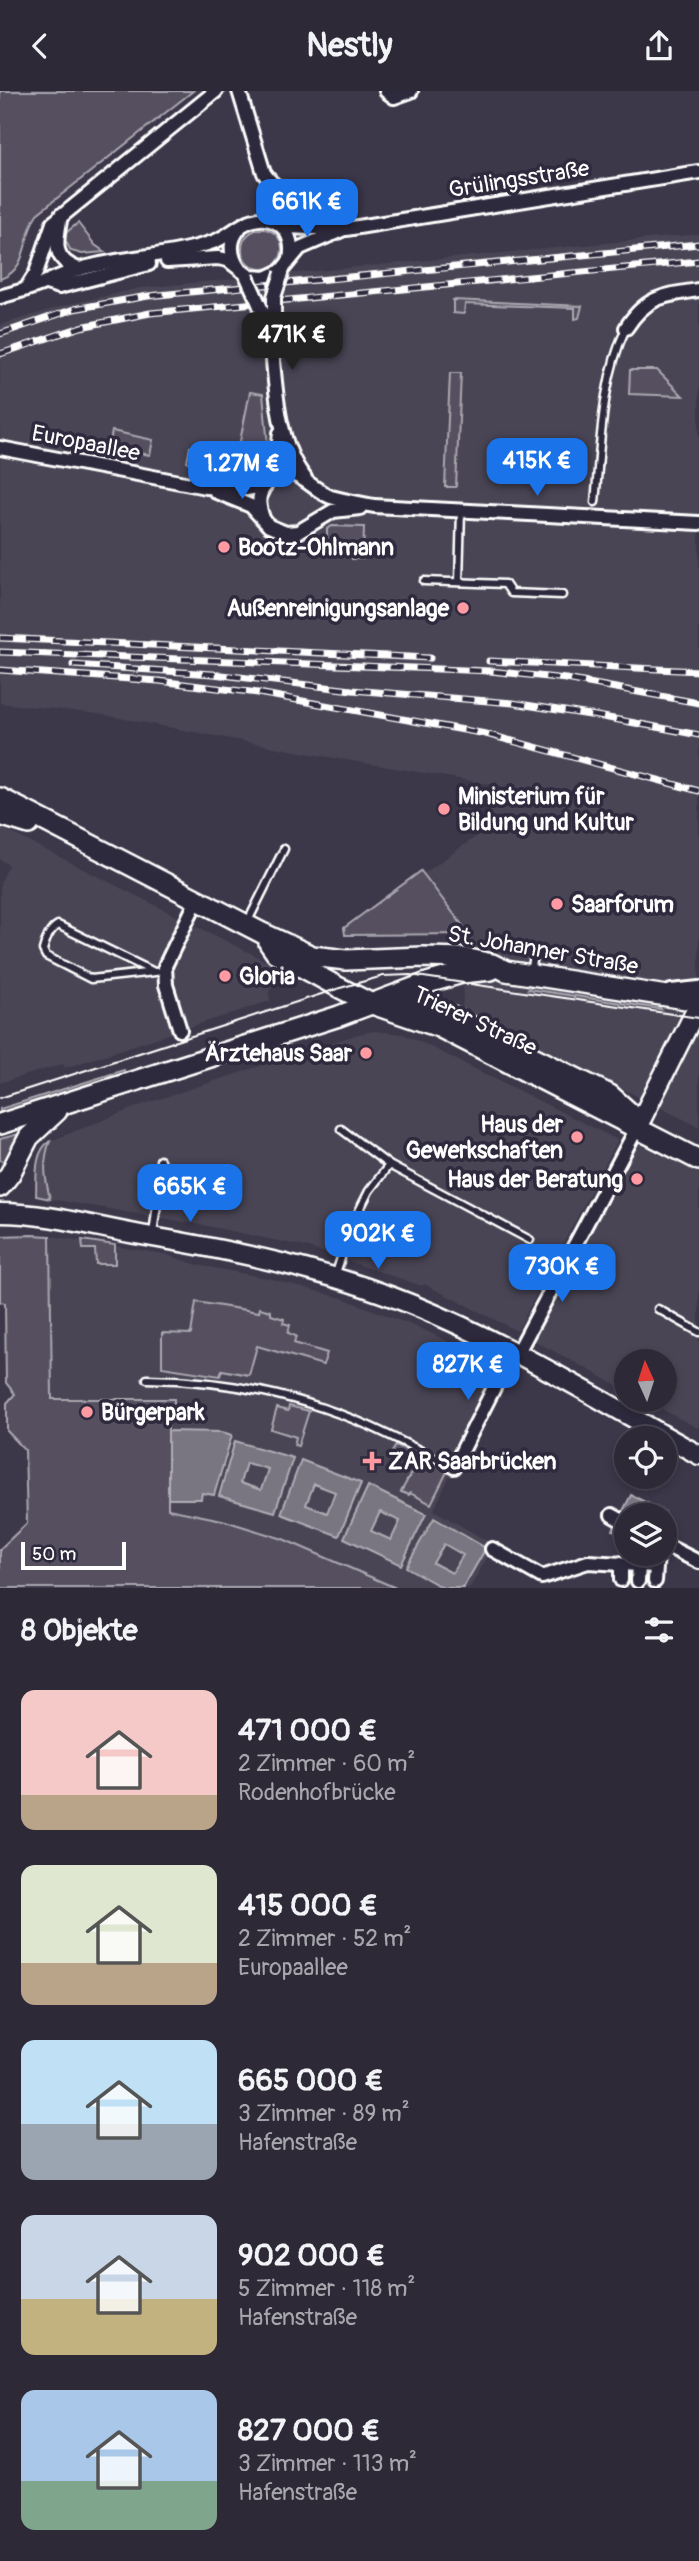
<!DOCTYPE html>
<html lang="de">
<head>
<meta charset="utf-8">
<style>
	body { margin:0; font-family:Pangolin,sans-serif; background:#393542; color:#f1f3f6; height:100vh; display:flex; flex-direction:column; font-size:26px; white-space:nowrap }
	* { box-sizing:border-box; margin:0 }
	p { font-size:23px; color:#a7a6ad }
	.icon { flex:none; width:38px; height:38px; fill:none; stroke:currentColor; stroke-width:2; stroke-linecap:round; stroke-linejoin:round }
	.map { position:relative; height:1497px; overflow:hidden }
	.drawer { display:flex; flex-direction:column; background:#2d2937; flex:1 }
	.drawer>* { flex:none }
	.needle { width:46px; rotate:357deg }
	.tools { position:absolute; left:614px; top:1258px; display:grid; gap:14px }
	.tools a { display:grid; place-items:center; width:63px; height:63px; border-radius:50%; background:#2d2937; box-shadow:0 4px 10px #0003,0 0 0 2px #484552; font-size:35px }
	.scale { position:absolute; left:21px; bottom:18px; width:105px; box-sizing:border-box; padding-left:7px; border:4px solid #fff; border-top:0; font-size:19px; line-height:24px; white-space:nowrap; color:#fff; -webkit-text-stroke:5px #2f2a3d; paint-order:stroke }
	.price { position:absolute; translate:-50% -60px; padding:0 16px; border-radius:14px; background:#1a73e8; color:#fff; font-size:23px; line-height:46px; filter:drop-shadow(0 2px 4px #0008) }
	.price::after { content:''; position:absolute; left:50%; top:42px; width:21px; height:16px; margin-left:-10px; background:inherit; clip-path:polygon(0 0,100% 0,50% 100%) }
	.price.current { background:#222; color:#fff }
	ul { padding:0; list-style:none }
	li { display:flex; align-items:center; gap:21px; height:175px; padding:0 21px }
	li span { display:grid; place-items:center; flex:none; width:196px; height:140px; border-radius:14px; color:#555 }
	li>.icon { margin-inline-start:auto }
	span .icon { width:84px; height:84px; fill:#fffc; stroke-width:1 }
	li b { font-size:30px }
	h2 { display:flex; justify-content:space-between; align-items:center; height:84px; padding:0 21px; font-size:30px }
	header { display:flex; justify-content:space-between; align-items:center; height:91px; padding:0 21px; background:#2d2937; font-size:32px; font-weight:800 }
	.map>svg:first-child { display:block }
	.built { fill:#494455 }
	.green { fill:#555060; stroke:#aaa8b0; stroke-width:2 }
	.water { fill:#797682; stroke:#afadb4; stroke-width:2; fill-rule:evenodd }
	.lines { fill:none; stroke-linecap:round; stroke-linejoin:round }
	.lane-casing { stroke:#fff; stroke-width:11 }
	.street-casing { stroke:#fff; stroke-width:18 }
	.secondary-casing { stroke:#fff; stroke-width:23 }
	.primary-casing { stroke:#fff; stroke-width:24 }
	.lane { stroke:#2f2a3d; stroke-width:6 }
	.street { stroke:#2f2a3d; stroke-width:12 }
	.secondary { stroke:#2f2a3d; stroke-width:18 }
	.primary { stroke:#2f2a3d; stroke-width:19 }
	.tram { stroke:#fff; stroke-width:2 }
	.rail-casing { stroke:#fff; stroke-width:7 }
	.rail { stroke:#2f2a3d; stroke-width:4.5; stroke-dasharray:13; stroke-linecap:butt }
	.street-bridge-casing { stroke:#fff; stroke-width:18; stroke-linecap:butt }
	.street-bridge { stroke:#2f2a3d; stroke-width:12 }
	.poi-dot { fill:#ff9aa2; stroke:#2f2a3d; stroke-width:2.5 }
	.labels { text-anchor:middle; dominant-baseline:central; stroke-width:7; stroke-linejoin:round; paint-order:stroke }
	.street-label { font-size:23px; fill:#fff; stroke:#2f2a3d }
	.poi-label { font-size:23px; font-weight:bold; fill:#fff; stroke:#2f2a3d; text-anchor:start }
</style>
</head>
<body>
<header><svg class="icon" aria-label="back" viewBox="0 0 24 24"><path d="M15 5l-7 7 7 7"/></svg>Nestly<svg class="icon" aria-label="share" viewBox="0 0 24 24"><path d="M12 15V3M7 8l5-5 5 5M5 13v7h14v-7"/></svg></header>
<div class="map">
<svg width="699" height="1497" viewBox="0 0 699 1497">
	<rect width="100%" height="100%" fill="#3c3749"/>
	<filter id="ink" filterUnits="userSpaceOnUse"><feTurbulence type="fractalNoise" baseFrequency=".0143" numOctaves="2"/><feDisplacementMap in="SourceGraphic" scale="14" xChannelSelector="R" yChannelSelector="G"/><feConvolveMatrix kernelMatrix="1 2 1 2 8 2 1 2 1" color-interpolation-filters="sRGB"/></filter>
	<g filter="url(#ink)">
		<!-- built -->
		<g class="built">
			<polygon points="699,143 699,1036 462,918 467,841 423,783 488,737 492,713 512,697 322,665 98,623 0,612 0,234 69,213 140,197"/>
			<polygon points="0,736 272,873 270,883 275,886 276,892 269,900 270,910 65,977 63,973 0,992 0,792 9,774 0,769"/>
			<polygon points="374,940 403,943 425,953 618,1049 517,1240 424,1193 422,1195 306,1156 207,1135 50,1108 44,1080 44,1069 50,1050 141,1014 358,943"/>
			<polygon points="637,1052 699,1082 699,1338 645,1309 665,1309 665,1270 626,1270 626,1299 533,1249"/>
			<polygon points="50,1145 165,1163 198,1174 272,1188 342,1207 422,1238 498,1274 452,1369 454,1376 434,1419 494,1454 470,1497 396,1497 283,1448 222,1429 168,1418 135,1308 52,1308"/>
		</g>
		<!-- green -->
		<g class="green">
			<path d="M 0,0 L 193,0 L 37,123 C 22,144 30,178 0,188 Z"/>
			<polygon points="78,132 95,154 105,161 82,163 71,160 64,147 67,141"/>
			<circle cx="262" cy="158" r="20"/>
			<polygon points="453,209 582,215 579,227 575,228 575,217 465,213 464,223 453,222"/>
			<polygon points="630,279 657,279 683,305 629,303"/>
			<polygon points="450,282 461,282 456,396 445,396"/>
			<path d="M 250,301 L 263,303 L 268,355 C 267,401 215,377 187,371 L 190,356 L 237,365 Z"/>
			<polygon points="112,340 153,349 150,364 109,356"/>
			<polygon points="332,435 364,436 363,468 352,468 353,455 327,453 327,438"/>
			<polygon points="421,780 466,839 467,843 345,844 344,837"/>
			<polygon points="532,894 656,912 661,918 528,898"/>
			<polygon points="124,979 126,984 0,1024 0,1018"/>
			<polygon points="19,1043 23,1044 6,1073 0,1069 0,1048"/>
			<path d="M 50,1050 C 42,1071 45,1087 50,1108 L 36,1105 C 37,1087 33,1061 50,1050 Z"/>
			<polygon points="32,1144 50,1145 52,1308 174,1308 174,1313 168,1314 168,1418 222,1429 283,1448 396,1497 0,1497 0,1458 27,1432 25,1359 7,1340 7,1312 15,1303 6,1292 5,1212 0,1211 0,1145"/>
			<polygon points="82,1149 115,1154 115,1173 96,1173 95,1158 83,1158"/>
			<polygon points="196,1211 259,1221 260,1217 271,1220 271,1224 284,1228 283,1232 290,1234 288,1242 296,1245 294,1252 327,1262 323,1274 257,1255 249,1284 222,1279 220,1285 162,1276 162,1242 191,1243"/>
			<polygon points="289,1315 309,1320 298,1355 294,1354 296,1346 271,1338 277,1317 288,1320"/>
			<polygon points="396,1354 448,1379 431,1413 410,1402 409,1404 401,1401 416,1373 392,1361"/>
		</g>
		<!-- water -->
		<g class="water">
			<polygon points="168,1340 222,1341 232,1344 214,1404 202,1402 201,1408 168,1408"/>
			<path d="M 235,1350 L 293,1367 L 275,1421 L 219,1405 ZM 246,1372 L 268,1378 L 261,1399 L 240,1392 Z"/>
			<path d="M 301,1369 L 361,1392 L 339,1445 L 281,1423 ZM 314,1393 L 335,1401 L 327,1422 L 306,1414 Z"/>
			<path d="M 368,1395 L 426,1423 L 401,1474 L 344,1447 ZM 380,1421 L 400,1430 L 391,1449 L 371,1440 Z"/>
			<polygon points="631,1404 665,1421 663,1424 626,1424 626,1446 613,1439"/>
			<path d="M 434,1427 L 486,1457 L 463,1497 L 443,1497 L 406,1476 ZM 444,1453 L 463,1464 L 452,1482 L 433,1472 Z"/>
		</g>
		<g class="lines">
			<!-- lane casing -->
			<g class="lane-casing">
				<g id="lane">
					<path d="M 595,411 C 601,353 601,290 626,237"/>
					<polyline points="424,490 505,493 511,502 562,504"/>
					<polyline points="459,491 461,420"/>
					<polyline points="247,832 284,758"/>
					<path d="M 152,880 L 58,834 C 50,838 45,850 43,859 L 46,865 L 91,888 L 164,880"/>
					<polyline points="531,882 534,864"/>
					<polyline points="341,1038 389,1074 530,1149"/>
					<polyline points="349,1140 369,1100 389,1074"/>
					<polyline points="153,1143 162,1075 160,1069"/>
					<polyline points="553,1161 567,1168"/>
					<polyline points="335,1185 341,1167"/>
					<polyline points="658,1218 699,1241"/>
					<path d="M 147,1288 C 222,1289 298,1304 367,1334 C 396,1347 425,1362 454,1376"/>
				</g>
			</g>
			<!-- street casing -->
			<g class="street-casing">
				<g id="street">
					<path d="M 239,0 L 264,82 C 271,92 276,98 289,98"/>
					<polyline points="386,0 394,6 411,0"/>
					<path d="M 61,124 C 57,148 50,169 79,178"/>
					<polyline points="283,136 346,138 699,81"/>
					<polyline points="167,170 218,167 228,169 250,186 266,187 281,180 300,157 342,139"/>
					<path d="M 238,176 C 230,163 229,150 239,138"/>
					<polyline points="46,192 59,196 149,173"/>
					<polyline points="26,198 36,182 53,132 216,0"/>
					<path d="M 0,206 C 15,201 32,198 46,191 C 61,185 75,178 92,175 C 132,165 173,165 213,151 C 231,145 246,125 266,128 C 286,131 294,150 290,168"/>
					<path d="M 265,226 L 270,233 C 275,281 274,349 305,387"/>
					<path d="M 626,237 C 646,205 665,204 699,199"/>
					<polyline points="0,357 206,396 246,398 265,395"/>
					<polyline points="271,389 277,368 280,342"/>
					<polyline points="216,401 251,415 269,435 286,442 298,441 333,420 360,417"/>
					<path d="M 263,427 C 259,416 257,406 264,396 C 288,362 310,399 331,406 C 345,410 360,412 374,415 L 699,432"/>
					<polyline points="671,900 699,897"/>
					<polyline points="180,939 166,894 165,875 197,809"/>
					<polyline points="517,1263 637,1037"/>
					<polyline points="454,1376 512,1261"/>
					<polyline points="612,1424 626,1432"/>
					<polyline points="665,1454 699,1471"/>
					<polyline points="492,1458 542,1486 588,1471 656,1475"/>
					<polyline points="621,1489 621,1472"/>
					<polyline points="638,1490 639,1474"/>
					<polyline points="655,1490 657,1463"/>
				</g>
			</g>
			<!-- secondary casing -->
			<g class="secondary-casing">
				<g id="secondary">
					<polyline points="637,1037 699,913"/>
					<path d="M 0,1122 C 47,1122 95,1136 141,1144 C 234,1160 325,1178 413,1214 C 512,1254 605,1312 699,1364"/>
				</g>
			</g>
			<!-- primary casing -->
			<g class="primary-casing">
				<g id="primary">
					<polyline points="0,707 262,842 312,865 346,869 423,866 464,867 492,873 506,880 699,910"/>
					<polyline points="0,724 29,733"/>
					<polyline points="269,852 276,862 340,897 372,913 439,936 699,1069"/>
					<polyline points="389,908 415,911 448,924 610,1004 629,1021 636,1036"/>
					<polyline points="0,1033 339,925 427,892 462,882 491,879"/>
					<polyline points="0,1096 10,1083 29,1046 57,1020"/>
				</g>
			</g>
			<!-- lane -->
			<use href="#lane" class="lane"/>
			<!-- street -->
			<use href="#street" class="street"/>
			<!-- secondary -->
			<use href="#secondary" class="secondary"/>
			<!-- primary -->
			<use href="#primary" class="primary"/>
			<!-- tram -->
			<polyline class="tram" points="0,1007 340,897 383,885 410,884 699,927"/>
			<!-- rail casing -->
			<g class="rail-casing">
				<g id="rail">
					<polyline points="0,243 74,218 148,205 699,153"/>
					<polyline points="0,263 81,236 150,222 699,170"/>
					<polyline points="0,547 430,567"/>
					<polyline points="0,561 490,580 566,588 699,612"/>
					<polyline points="489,570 699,580"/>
					<polyline points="73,574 213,583 352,599 513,612 603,626 699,644"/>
					<polyline points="0,579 159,590 258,602 486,643 699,700"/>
				</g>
			</g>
			<!-- rail -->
			<use href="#rail" class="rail"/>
			<!-- street-bridge casing -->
			<g class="street-bridge-casing">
				<g id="street-bridge">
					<polyline points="247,186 265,226"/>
					<polyline points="274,225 274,206 282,182"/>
				</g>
			</g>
			<!-- street-bridge -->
			<use href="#street-bridge" class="street-bridge"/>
		</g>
	</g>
	<!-- markers -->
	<g class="poi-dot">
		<circle cx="224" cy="456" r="7"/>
		<circle cx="463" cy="517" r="7"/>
		<circle cx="444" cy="718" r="7"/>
		<circle cx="557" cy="813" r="7"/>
		<circle cx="225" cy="885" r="7"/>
		<circle cx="366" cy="962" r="7"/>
		<circle cx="577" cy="1046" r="7"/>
		<circle cx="637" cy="1088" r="7"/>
		<circle cx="87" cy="1321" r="7"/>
		<path d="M368.5 1359.5h7v7h7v7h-7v7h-7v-7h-7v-7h7z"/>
	</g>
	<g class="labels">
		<!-- street labels -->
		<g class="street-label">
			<text transform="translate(519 88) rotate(-9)">Grülingsstraße</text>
			<text transform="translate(86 352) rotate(11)">Europaallee</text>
			<text transform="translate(543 859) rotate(10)">St. Johanner Straße</text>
			<text transform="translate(475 930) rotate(25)">Trierer Straße</text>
		</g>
		<!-- poi labels -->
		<g class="poi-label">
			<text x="238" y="456">Bootz-Ohlmann</text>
			<text x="449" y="517" text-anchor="end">Außenreinigungsanlage</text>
			<text x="458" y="705">Ministerium für<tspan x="458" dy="26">Bildung und Kultur</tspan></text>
			<text x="571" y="813">Saarforum</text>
			<text x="239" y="885">Gloria</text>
			<text x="352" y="962" text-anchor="end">Ärztehaus Saar</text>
			<text x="563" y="1033" text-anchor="end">Haus der<tspan x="563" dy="26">Gewerkschaften</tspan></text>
			<text x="623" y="1088" text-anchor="end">Haus der Beratung</text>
			<text x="101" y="1321">Bürgerpark</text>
			<text x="388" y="1370">ZAR Saarbrücken</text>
		</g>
	</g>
</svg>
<div class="tools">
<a><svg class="needle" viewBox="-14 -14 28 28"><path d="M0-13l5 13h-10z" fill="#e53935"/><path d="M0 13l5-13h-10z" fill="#a7a6ad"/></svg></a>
<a><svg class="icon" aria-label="locate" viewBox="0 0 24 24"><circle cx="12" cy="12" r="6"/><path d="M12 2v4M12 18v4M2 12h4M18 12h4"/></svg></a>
<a><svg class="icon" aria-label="layers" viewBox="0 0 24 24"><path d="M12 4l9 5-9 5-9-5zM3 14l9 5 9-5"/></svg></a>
</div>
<div class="scale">50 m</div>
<b class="price" style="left:307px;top:148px">661K €</b>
<b class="price current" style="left:292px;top:281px">471K €</b>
<b class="price" style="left:537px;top:407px">415K €</b>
<b class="price" style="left:242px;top:410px">1.27M €</b>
<b class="price" style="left:190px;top:1133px">665K €</b>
<b class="price" style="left:378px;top:1180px">902K €</b>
<b class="price" style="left:562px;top:1213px">730K €</b>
<b class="price" style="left:468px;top:1311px">827K €</b>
</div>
<section class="drawer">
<h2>8 Objekte<svg class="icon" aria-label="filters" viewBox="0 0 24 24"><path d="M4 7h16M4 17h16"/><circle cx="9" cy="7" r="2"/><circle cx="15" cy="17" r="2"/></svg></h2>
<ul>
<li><span style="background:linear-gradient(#f6c9c9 75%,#b9a48a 0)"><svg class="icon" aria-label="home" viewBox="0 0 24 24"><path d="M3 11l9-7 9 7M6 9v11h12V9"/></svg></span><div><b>471 000 €</b><p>2 Zimmer · 60 m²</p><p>Rodenhofbrücke</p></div></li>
<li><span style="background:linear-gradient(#dfe7d0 70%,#b9a48a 0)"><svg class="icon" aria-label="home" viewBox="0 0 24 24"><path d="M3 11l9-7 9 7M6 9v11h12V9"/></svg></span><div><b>415 000 €</b><p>2 Zimmer · 52 m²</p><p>Europaallee</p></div></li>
<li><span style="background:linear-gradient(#bfe0f5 60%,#9aa5b1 0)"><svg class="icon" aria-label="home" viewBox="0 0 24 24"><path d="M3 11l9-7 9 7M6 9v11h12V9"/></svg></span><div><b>665 000 €</b><p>3 Zimmer · 89 m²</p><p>Hafenstraße</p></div></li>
<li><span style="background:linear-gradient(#c9d6e8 60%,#c2b280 0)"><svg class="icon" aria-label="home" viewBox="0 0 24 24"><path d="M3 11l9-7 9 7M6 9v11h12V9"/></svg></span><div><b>902 000 €</b><p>5 Zimmer · 118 m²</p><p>Hafenstraße</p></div></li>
<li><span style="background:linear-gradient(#a9c7e8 65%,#7fa58c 0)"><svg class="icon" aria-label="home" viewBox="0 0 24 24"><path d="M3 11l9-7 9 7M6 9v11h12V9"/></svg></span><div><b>827 000 €</b><p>3 Zimmer · 113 m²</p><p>Hafenstraße</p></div></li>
</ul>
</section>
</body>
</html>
